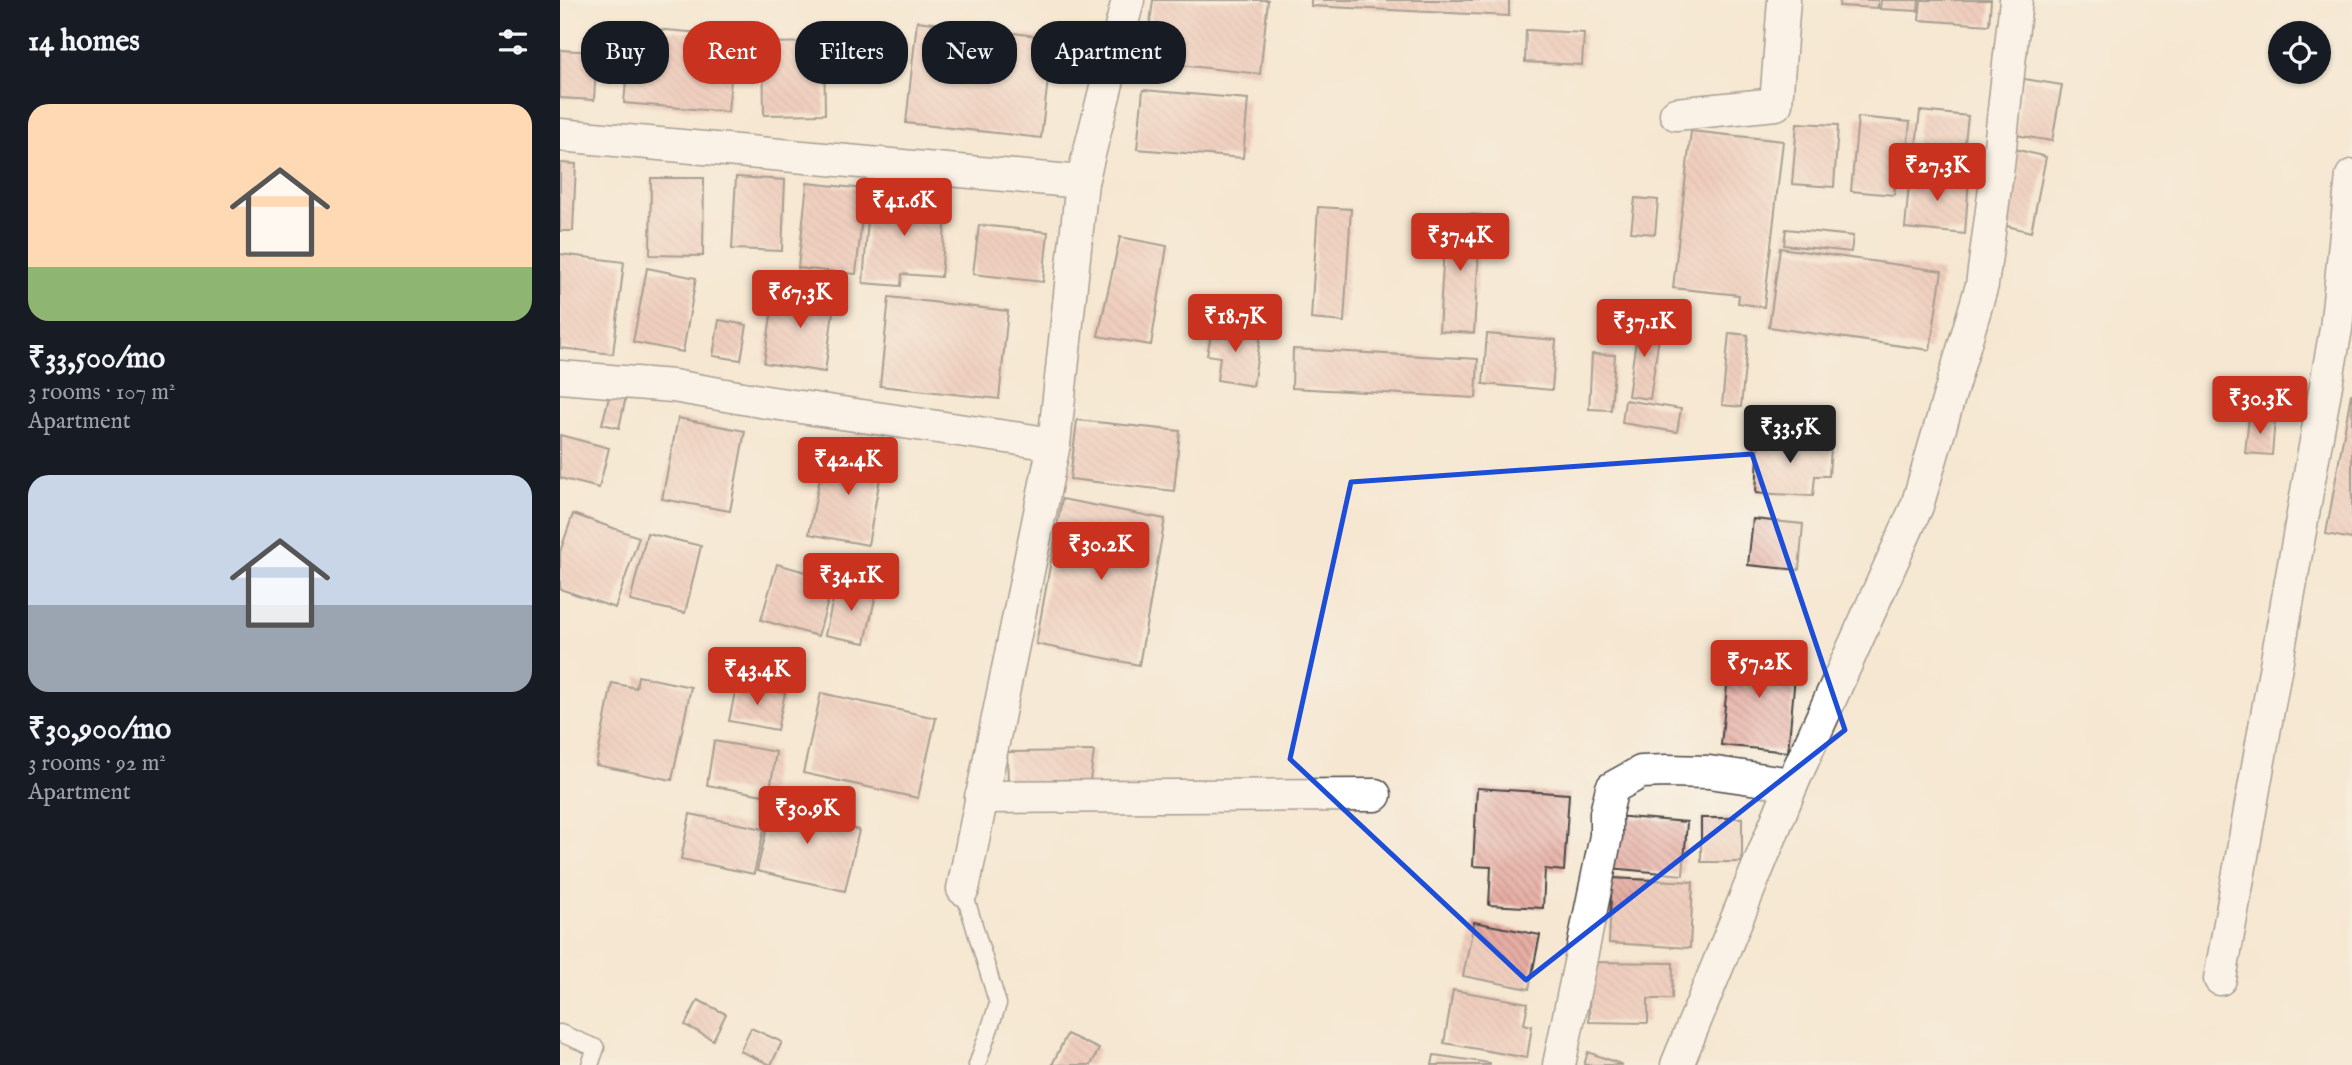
<!DOCTYPE html>
<html lang="en">
<head>
<meta charset="utf-8">
<style>
	body { margin:0; font-family:"IM FELL English",serif; background:#242831; color:#f1f3f6; height:100vh; display:flex; flex-direction:column; font-size:26px; white-space:nowrap }
	* { box-sizing:border-box; margin:0 }
	p { font-size:23px; color:#9ea1a6 }
	.icon { flex:none; width:38px; height:38px; fill:none; stroke:currentColor; stroke-width:2; stroke-linecap:round; stroke-linejoin:round }
	.map { position:relative; flex:1; overflow:hidden }
	.sheet { display:flex; flex-direction:column; background:#171b24; width:560px }
	.sheet>* { flex:none }
	.hud { position:absolute; left:21px; top:21px; width:665px; height:63px; display:flex; gap:14px }
	.fabs { position:absolute; left:1708px; top:21px; display:grid; gap:14px }
	.fabs a { display:grid; place-items:center; width:63px; height:63px; border-radius:50%; background:#171b24; box-shadow:0 2px 5px #0004; font-size:35px }
	.price { position:absolute; translate:-50% -60px; padding:0 16px; border-radius:7px; background:#c8321e; color:#fff; font-size:23px; line-height:46px; filter:drop-shadow(0 2px 4px #0008) }
	.price::after { content:''; position:absolute; left:50%; top:42px; width:21px; height:16px; margin-left:-10px; background:inherit; clip-path:polygon(0 0,100% 0,50% 100%) }
	.price.on { background:#222; color:#fff }
	ul { padding:0; list-style:none }
	li { display:grid; align-content:center; gap:14px; height:371px; padding:0 28px }
	li span { display:grid; place-items:center; height:217px; border-radius:21px; color:#555 }
	li>.icon { margin-inline-start:auto }
	span .icon { width:126px; height:126px; fill:#fffc; stroke-width:1 }
	li b { font-size:30px }
	h2 { display:flex; justify-content:space-between; align-items:center; height:84px; padding:0 28px; font-size:30px }
	.chip { padding:0 24px; border-radius:28px; background:#171b24; box-shadow:0 2px 5px #0004; font-size:24px; line-height:63px }
	.chip.on { background:#c8321e; color:#fff }
	main { display:flex; flex:1; min-height:0 }
	.map>svg:first-child { display:block }
	.building { fill:url(#building-back-hatch) }
	.lines { fill:none; stroke-linecap:round; stroke-linejoin:round }
	.service-casing { stroke:#494744; stroke-width:19 }
	.minor-casing { stroke:#494744; stroke-width:35 }
	.service { stroke:#fff; stroke-width:16 }
	.minor { stroke:#fff; stroke-width:32 }
	.marked { fill:none; stroke:#1d4ed8; stroke-width:5; stroke-linejoin:round }
</style>
</head>
<body>
<main>
<section class="sheet">
<h2>14 homes<svg class="icon" aria-label="filters" viewBox="0 0 24 24"><path d="M4 7h16M4 17h16"/><circle cx="9" cy="7" r="2"/><circle cx="15" cy="17" r="2"/></svg></h2>
<ul>
<li><span style="background:linear-gradient(#ffd9b3 75%,#8fb573 0)"><svg class="icon" aria-label="home" viewBox="0 0 24 24"><path d="M3 11l9-7 9 7M6 9v11h12V9"/></svg></span><div><b>₹33,500/mo</b><p>3 rooms · 107 m²</p><p>Apartment</p></div></li>
<li><span style="background:linear-gradient(#c9d6e8 60%,#9aa5b1 0)"><svg class="icon" aria-label="home" viewBox="0 0 24 24"><path d="M3 11l9-7 9 7M6 9v11h12V9"/></svg></span><div><b>₹30,900/mo</b><p>3 rooms · 92 m²</p><p>Apartment</p></div></li>
</ul>
</section>
<div class="map">
<svg width="1792" height="1065" viewBox="0 0 1792 1065">
	<defs>
		<pattern id="building-back-hatch" width="6" height="6" patternUnits="userSpaceOnUse" patternTransform="scale(1.75)"><rect width="6" height="6" fill="#e7aea4"/><path d="M-1 5l2 2M0 0l6 6M5-1l2 2" fill="none" stroke="#bb8e86"/></pattern>
	</defs>
	<rect width="100%" height="100%" fill="#f7f3e8"/>
	<filter id="ink" filterUnits="userSpaceOnUse"><feTurbulence type="fractalNoise" baseFrequency=".0143" numOctaves="2"/><feDisplacementMap in="SourceGraphic" scale="14" xChannelSelector="R" yChannelSelector="G"/><feConvolveMatrix kernelMatrix="1 2 1 2 8 2 1 2 1" color-interpolation-filters="sRGB"/></filter>
	<filter id="wash" filterUnits="userSpaceOnUse"><feTurbulence type="fractalNoise" baseFrequency=".00686" numOctaves="4" result="noise"/><feDisplacementMap in="SourceGraphic" scale="28" xChannelSelector="R" yChannelSelector="G"/><feGaussianBlur stdDeviation="1.57" result="paint"/><feColorMatrix in="noise" values="0 0 0 0 0 0 0 0 0 0 0 0 0 0 0 0 0 1.4 0 .05"/><feComposite in="paint" operator="in"/></filter>
	<g filter="url(#wash)">
		<rect width="100%" height="100%" fill="#f6e7d2"/>
		<g id="blocks">
			<!-- building -->
			<g class="building">
				<polygon points="593,0 708,0 700,74 585,61"/>
				<polygon points="751,0 949,0 949,16 751,6"/>
				<polygon points="1280,0 1318,0 1318,8 1279,6"/>
				<polygon points="1321,0 1359,0 1358,11 1320,9"/>
				<polygon points="1361,0 1431,0 1429,25 1359,20"/>
				<polygon points="357,21 493,38 481,138 346,123"/>
				<polygon points="71,27 175,36 168,112 64,103"/>
				<polygon points="966,30 1024,33 1022,65 965,62"/>
				<polygon points="264,42 265,114 204,115 203,43"/>
				<polygon points="0,50 37,52 34,100 0,98"/>
				<polygon points="1464,79 1502,85 1492,141 1455,135"/>
				<polygon points="583,90 688,99 683,158 577,149"/>
				<polygon points="1360,111 1408,116 1402,169 1354,164"/>
				<polygon points="1298,117 1350,122 1345,170 1337,170 1334,195 1291,191"/>
				<polygon points="1237,123 1278,125 1274,187 1232,184"/>
				<polygon points="1131,131 1223,141 1204,307 1178,303 1179,295 1113,288"/>
				<polygon points="1455,149 1486,157 1471,232 1439,224"/>
				<polygon points="0,163 16,164 13,231 0,231"/>
				<polygon points="1350,173 1409,178 1405,234 1345,228"/>
				<polygon points="176,177 225,180 222,251 172,249"/>
				<polygon points="91,178 144,178 143,256 90,255"/>
				<polygon points="247,183 305,189 296,274 238,268"/>
				<polygon points="310,193 387,200 381,277 342,274 341,286 303,283"/>
				<polygon points="1075,198 1098,200 1095,234 1071,232"/>
				<polygon points="758,207 791,209 784,322 751,319"/>
				<polygon points="886,213 921,215 914,333 879,331"/>
				<polygon points="419,225 488,232 483,282 413,274"/>
				<polygon points="1226,229 1293,236 1291,252 1224,245"/>
				<polygon points="560,237 607,246 591,345 538,336"/>
				<polygon points="1220,248 1382,271 1370,350 1209,327"/>
				<polygon points="0,254 64,262 53,354 0,348"/>
				<polygon points="87,268 136,278 123,352 73,342"/>
				<polygon points="215,289 275,297 265,372 204,363"/>
				<polygon points="329,297 448,311 439,399 320,386"/>
				<polygon points="1079,319 1101,323 1090,399 1068,396"/>
				<polygon points="159,320 187,325 181,360 153,356"/>
				<polygon points="653,325 701,333 693,386 657,380 660,357 647,355"/>
				<polygon points="1169,333 1188,335 1181,407 1162,405"/>
				<polygon points="927,334 996,340 992,390 923,384"/>
				<polygon points="733,349 918,359 916,398 732,388"/>
				<polygon points="1032,354 1055,355 1051,410 1029,409"/>
				<polygon points="50,393 66,397 59,428 42,424"/>
				<polygon points="1791,394 1792,394 1792,539 1766,534"/>
				<polygon points="1065,400 1121,409 1117,432 1062,423"/>
				<polygon points="1689,416 1715,419 1712,455 1685,453"/>
				<polygon points="118,418 185,431 170,511 102,499"/>
				<polygon points="517,420 620,431 614,491 510,479"/>
				<polygon points="0,435 49,448 39,488 0,478"/>
				<polygon points="1199,435 1253,438 1252,447 1271,448 1269,476 1255,476 1253,496 1196,493"/>
				<polygon points="294,445 325,450 308,545 249,534 263,461 290,466"/>
				<polygon points="502,499 605,519 579,665 476,644"/>
				<polygon points="13,514 79,537 55,608 0,589 0,552"/>
				<polygon points="1193,519 1243,524 1239,570 1188,565"/>
				<polygon points="87,533 141,546 125,613 70,601"/>
				<polygon points="217,564 274,580 258,636 201,620"/>
				<polygon points="277,582 317,590 305,643 265,635"/>
				<polygon points="1171,647 1237,654 1228,752 1161,745"/>
				<polygon points="78,676 131,687 112,780 36,765 52,683 76,688"/>
				<polygon points="177,683 225,693 217,730 169,721"/>
				<polygon points="261,693 376,718 358,798 243,773"/>
				<polygon points="154,741 216,752 209,796 147,785"/>
				<polygon points="534,751 529,788 448,783 447,752"/>
				<polygon points="917,788 1009,794 1004,871 985,869 983,908 929,905 931,867 913,866"/>
				<polygon points="214,798 260,808 265,823 299,830 285,891 197,871"/>
				<polygon points="130,814 204,829 194,874 121,859"/>
				<polygon points="1054,816 1127,822 1123,875 1050,868"/>
				<rect x="1141" y="818" width="41" height="44"/>
				<polygon points="1052,878 1133,882 1130,948 1049,943"/>
				<polygon points="914,922 980,935 969,989 903,976"/>
				<polygon points="1030,962 1113,963 1112,999 1088,999 1088,1023 1029,1022"/>
				<polygon points="893,990 968,1003 964,1024 972,1026 967,1058 884,1043"/>
				<polygon points="138,1000 166,1014 153,1040 125,1025"/>
				<polygon points="191,1028 222,1042 211,1065 180,1051"/>
				<polygon points="507,1034 539,1049 531,1065 492,1065"/>
				<polygon points="1028,1052 1063,1065 1024,1065"/>
				<polygon points="874,1055 930,1063 930,1065 872,1065"/>
			</g>
		</g>
	</g>
	<g filter="url(#ink)">
		<use href="#blocks" fill-opacity="0" stroke="#494744" stroke-width="2"/>
		<g class="lines">
			<!-- service casing -->
			<g class="service-casing">
				<g id="service">
					<polyline points="403,889 438,1004 417,1065"/>
					<polyline points="0,1033 36,1048 30,1065"/>
				</g>
			</g>
			<!-- minor casing -->
			<g class="minor-casing">
				<g id="minor">
					<polyline points="1116,114 1216,104 1224,0"/>
					<polyline points="0,135 522,182"/>
					<polyline points="0,377 113,386 206,402 494,444"/>
					<polyline points="421,797 815,795"/>
					<polyline points="403,889 494,444 522,182 568,0"/>
					<polyline points="1660,979 1776,329 1792,176"/>
					<polyline points="999,1065 1046,836 1046,813 1052,788 1081,772 1107,771 1149,772 1232,784"/>
					<polyline points="1117,1065 1232,784 1357,506 1422,285 1438,165 1456,0"/>
				</g>
			</g>
			<!-- service -->
			<use href="#service" class="service"/>
			<!-- minor -->
			<use href="#minor" class="minor"/>
		</g>
	</g>
	<!-- marked area -->
	<path d="M0 0H1792V1065H0ZM 1192,454 L 1285,730 L 966,980 L 730,759 L 791,482 Z" fill="#f6e7d2" fill-opacity=".55" fill-rule="evenodd"/>
	<path class="marked" d="M 1192,454 L 1285,730 L 966,980 L 730,759 L 791,482 Z"/>
</svg>
<div class="fabs">
<a><svg class="icon" aria-label="locate" viewBox="0 0 24 24"><circle cx="12" cy="12" r="6"/><path d="M12 2v4M12 18v4M2 12h4M18 12h4"/></svg></a>
</div>
<b class="price" style="left:1377px;top:203px">₹27.3K</b>
<b class="price" style="left:344px;top:238px">₹41.6K</b>
<b class="price" style="left:900px;top:273px">₹37.4K</b>
<b class="price" style="left:240px;top:330px">₹67.3K</b>
<b class="price" style="left:675px;top:354px">₹18.7K</b>
<b class="price" style="left:1084px;top:359px">₹37.1K</b>
<b class="price" style="left:1700px;top:436px">₹30.3K</b>
<b class="price on" style="left:1230px;top:465px">₹33.5K</b>
<b class="price" style="left:288px;top:497px">₹42.4K</b>
<b class="price" style="left:541px;top:582px">₹30.2K</b>
<b class="price" style="left:291px;top:613px">₹34.1K</b>
<b class="price" style="left:1199px;top:700px">₹57.2K</b>
<b class="price" style="left:197px;top:707px">₹43.4K</b>
<b class="price" style="left:247px;top:846px">₹30.9K</b>
<div class="hud">
<a class="chip">Buy</a>
<a class="chip on">Rent</a>
<a class="chip">Filters</a>
<a class="chip">New</a>
<a class="chip">Apartment</a>
</div>
</div>
</main>
</body>
</html>
